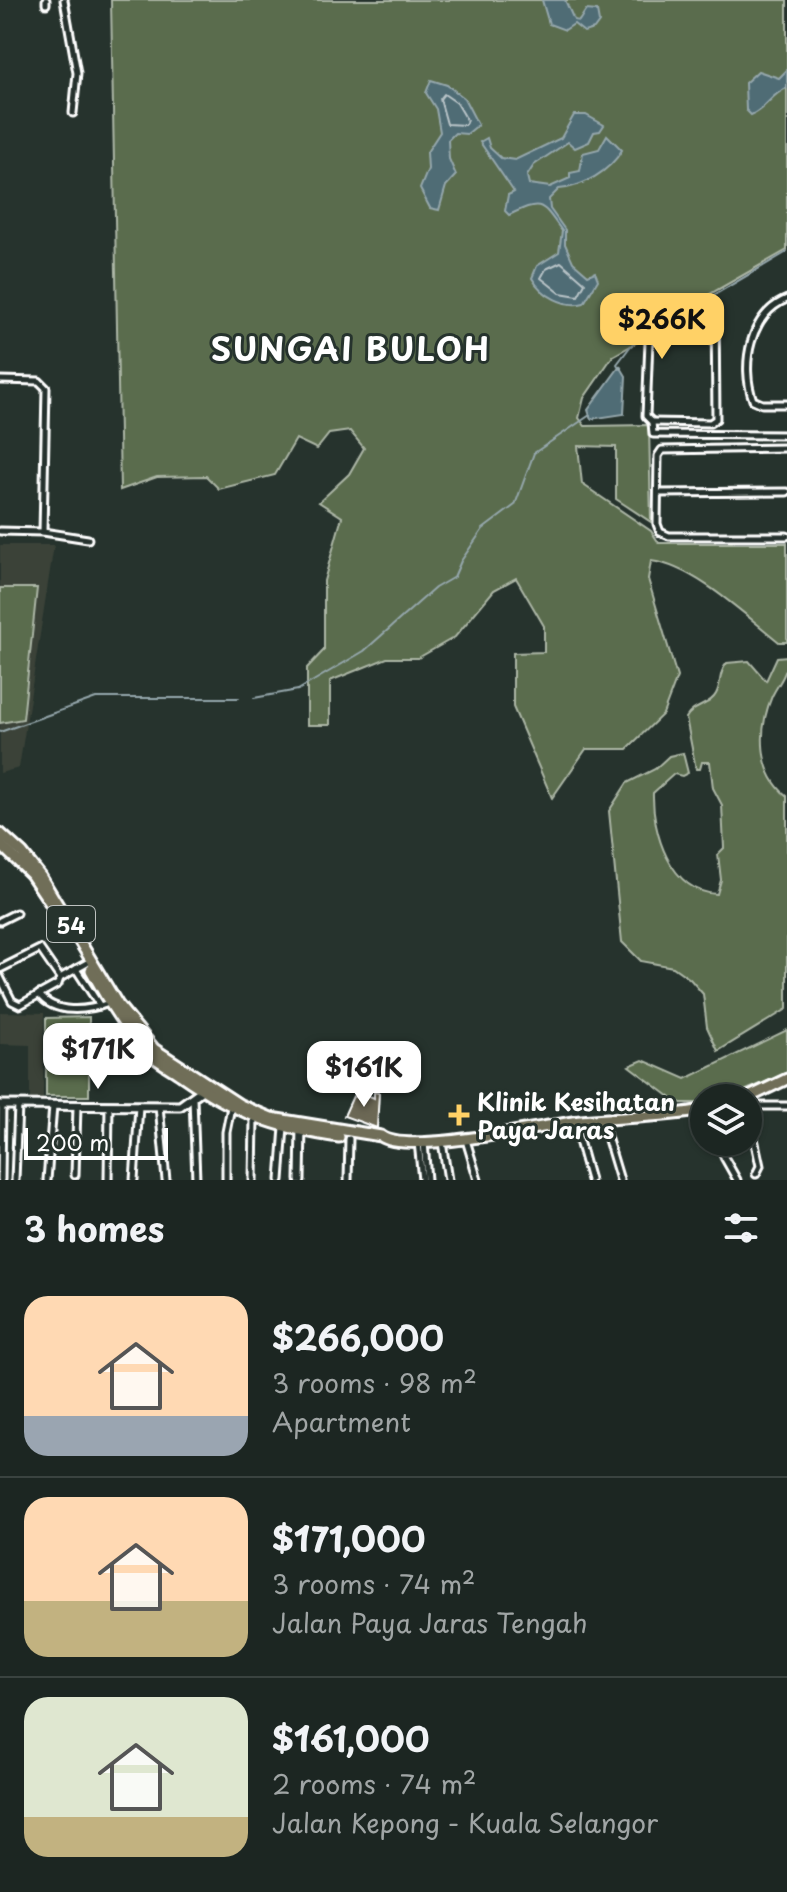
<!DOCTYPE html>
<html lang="en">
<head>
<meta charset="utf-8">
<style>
	body { margin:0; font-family:"Playpen Sans",sans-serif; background:#252e2a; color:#f1f3f6; height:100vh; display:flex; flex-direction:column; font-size:30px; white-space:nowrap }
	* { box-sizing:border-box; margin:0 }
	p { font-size:26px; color:#a0a5a5 }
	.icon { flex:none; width:44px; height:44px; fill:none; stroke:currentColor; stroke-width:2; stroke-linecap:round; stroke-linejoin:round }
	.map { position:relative; height:1180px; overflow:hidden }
	.sheet { display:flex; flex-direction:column; background:#1c2622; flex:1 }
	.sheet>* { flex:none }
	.fabs { position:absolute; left:690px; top:1084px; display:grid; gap:16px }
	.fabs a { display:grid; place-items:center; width:72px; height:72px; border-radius:50%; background:#1c2622; box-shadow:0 2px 6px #0004,0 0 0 2px #3a4340; font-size:40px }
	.scale { position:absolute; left:24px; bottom:20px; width:144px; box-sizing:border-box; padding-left:8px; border:4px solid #fff; border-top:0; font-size:22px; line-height:28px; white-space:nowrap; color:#fff; -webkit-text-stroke:6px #26332d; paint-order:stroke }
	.price { position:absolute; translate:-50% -68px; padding:0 18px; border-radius:16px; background:#fff; color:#222; font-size:26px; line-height:52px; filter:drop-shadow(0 2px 4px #0008) }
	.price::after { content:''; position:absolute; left:50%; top:48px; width:24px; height:18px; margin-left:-12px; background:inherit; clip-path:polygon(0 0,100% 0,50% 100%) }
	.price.current { background:#ffd166; color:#111 }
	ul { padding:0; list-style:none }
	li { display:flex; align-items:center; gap:24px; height:200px; padding:0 24px }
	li+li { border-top:2px solid #3a4340 }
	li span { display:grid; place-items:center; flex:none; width:224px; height:160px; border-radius:24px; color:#555 }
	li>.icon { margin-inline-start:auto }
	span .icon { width:96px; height:96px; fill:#fffc; stroke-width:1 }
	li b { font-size:34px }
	h2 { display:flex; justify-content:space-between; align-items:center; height:96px; padding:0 24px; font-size:34px }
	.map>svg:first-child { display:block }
	.built { fill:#3b4339 }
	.green { fill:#5a6c4e; stroke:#acb6a6; stroke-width:2 }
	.water { fill:#4f6c75; stroke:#95a7ac; stroke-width:2 }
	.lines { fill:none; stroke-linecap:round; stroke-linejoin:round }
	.shore { stroke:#b9c4c8; stroke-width:2 }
	.stream { stroke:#95a7ac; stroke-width:2 }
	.building { fill:#6c6855; stroke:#fff; stroke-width:2 }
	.street-casing { stroke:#fff; stroke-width:11 }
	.secondary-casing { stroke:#fff; stroke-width:13 }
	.highway-casing { stroke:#fff; stroke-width:15 }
	.street { stroke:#26332d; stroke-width:5 }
	.secondary { stroke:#26332d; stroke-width:7 }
	.highway { stroke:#706e59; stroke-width:9 }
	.poi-dot { fill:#ffd166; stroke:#26332d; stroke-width:3 }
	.labels { text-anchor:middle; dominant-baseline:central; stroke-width:6; stroke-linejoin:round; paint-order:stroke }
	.shield { fill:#26332d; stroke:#bec2c0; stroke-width:2 }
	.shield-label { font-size:22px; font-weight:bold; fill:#fff }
	.poi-label { font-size:24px; font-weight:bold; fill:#fff; stroke:#26332d; text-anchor:start }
	.district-label { font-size:32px; font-weight:bold; letter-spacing:2px; fill:#fff; stroke:#26332d }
</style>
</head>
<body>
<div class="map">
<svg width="787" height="1180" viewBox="0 0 787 1180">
	<rect width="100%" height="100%" fill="#26332d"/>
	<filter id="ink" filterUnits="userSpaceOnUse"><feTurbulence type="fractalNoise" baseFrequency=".0125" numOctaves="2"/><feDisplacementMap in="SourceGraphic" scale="16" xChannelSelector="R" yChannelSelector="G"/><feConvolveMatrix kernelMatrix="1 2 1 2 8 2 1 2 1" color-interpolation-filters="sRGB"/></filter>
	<g filter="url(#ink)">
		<!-- built -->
		<g class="built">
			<polygon points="0,545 54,545 19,768 0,773"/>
			<polygon points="0,1012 44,1013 43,1103 30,1103 30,1045 0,1044"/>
		</g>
		<!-- green -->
		<g class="green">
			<path d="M 111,0 L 787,0 L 787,250 L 642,333 L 641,340 L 613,356 L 584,398 L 579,418 L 585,426 L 649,425 L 651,522 L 616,499 L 616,447 L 578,446 L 582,484 L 651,531 L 659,543 L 787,543 L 787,642 L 779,642 C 745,615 694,566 651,561 L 648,579 L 677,677 L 663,714 L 627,749 L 586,749 L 552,798 L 513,707 L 513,653 L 544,652 L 544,626 L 516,578 L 494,590 L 455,637 L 418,658 L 387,658 L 330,681 L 330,725 L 307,725 L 307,668 L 324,650 L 324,581 L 342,517 L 319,502 L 349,474 L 364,448 L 350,431 L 329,434 L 317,449 L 296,439 L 275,475 L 219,489 L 206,476 L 157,477 L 120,490 Z"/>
			<polygon points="0,588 37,588 23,719 0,723"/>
			<path d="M 787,656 C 787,677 781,678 772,696 C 758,729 758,773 787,796 L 787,1009 L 718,1051 L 707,1027 L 703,994 L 690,979 L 673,967 L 641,961 L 622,942 L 609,811 L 627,783 L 655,769 L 669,756 L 683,753 L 688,773 L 682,776 L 674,774 L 653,793 C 652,832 670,892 717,894 L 721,880 L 718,854 L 724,848 L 722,805 L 713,788 L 710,762 L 702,762 L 700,769 L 696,769 L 686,718 C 693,705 710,706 716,694 C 722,683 718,673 727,663 L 749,661 L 766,681 L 777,657 Z"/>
			<polygon points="89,1017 89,1096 46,1096 46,1018"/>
			<polygon points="787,1030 787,1073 727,1098 704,1098 704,1103 681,1103 674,1100 629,1066 643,1060 686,1079"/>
		</g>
		<!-- water -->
		<g class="water">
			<polygon points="542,0 565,0 574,20 579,21 586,10 597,11 599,22 594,29 584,32 574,24 565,30 549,24"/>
			<path d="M 787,70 L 787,88 C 772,93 766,109 751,115 L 746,110 L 745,83 L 758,71 L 779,78 Z"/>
			<polygon points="431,80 447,85 464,98 478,125 467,134 455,133 448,140 449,159 456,175 446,186 439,210 430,208 420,189 428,169 427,152 440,132 436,109 426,93"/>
			<path d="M 574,115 L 586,115 L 604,125 L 600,131 L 594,132 L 589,142 L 575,148 L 568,142 L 534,165 L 527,176 L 529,184 L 550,187 L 570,178 L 570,173 L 580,171 L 583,153 L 599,149 L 607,135 L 622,150 C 610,171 583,187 559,189 L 549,199 L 550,209 L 565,230 L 565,244 L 573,262 L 588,275 L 595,272 L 598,280 L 584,303 C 565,308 542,296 532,278 L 537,266 L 559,252 L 562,231 C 541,202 542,199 509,215 L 505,211 L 508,195 L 514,192 L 480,142 L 487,138 L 490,148 L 501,158 L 515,160 L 561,138 Z"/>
			<polygon points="620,366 626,376 624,414 591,419 588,410"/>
		</g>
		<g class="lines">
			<!-- shore -->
			<g class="shore">
				<polygon points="444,94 457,103 467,120 465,125 447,124 440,99"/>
				<polygon points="561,262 585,283 578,296 560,293 541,278 546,269"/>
			</g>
			<!-- stream -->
			<g class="stream">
				<polyline points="620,369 617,364 633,343 787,252"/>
				<polyline points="254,698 298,690 364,651 435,588 454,577 461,561 483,529 515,505 534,453 590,415"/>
				<polyline points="0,732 96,698 239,698"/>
			</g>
		</g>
		<!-- building -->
		<polygon class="building" points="360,1092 374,1098 374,1092 379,1093 377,1128 344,1116 353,1096 357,1098"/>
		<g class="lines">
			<!-- street casing -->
			<g class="street-casing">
				<g id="street">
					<polyline points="46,0 46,4"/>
					<polyline points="64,0 77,73 73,113"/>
					<path d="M 787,299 C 750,314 740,365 753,400 L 762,404 L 787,404"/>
					<polyline points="690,322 649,341 646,416 652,422 653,434 787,435"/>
					<polyline points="0,380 39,381 46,388 43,532"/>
					<polyline points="652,422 710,423 716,419 715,309"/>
					<polyline points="787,448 662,450 658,456 657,524 660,532 669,536 787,536"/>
					<polyline points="658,493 787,492"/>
					<polyline points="0,531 43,532 88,539"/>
					<polyline points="0,921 16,913"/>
					<polyline points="0,969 40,949 60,978"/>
					<polyline points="76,969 100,1006"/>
					<polyline points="0,977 12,1001 20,1005 58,984 60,978 87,963"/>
					<path d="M 39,994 C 54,1015 87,1011 109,1003"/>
					<polyline points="193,1098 196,1180"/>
					<polyline points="159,1106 166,1180"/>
					<polyline points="748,1106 787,1106"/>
					<polyline points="748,1111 760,1166 756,1174"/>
					<polyline points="602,1120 620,1180"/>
					<polyline points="574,1123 590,1180"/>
					<polyline points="466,1140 478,1180"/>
					<polyline points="418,1142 422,1180"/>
					<polyline points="424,1142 427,1180"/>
					<polyline points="442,1142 448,1180"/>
					<polyline points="721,1142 724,1157 737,1180"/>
					<polyline points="75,1175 77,1106"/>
					<polyline points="1,1180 2,1105"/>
					<polyline points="15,1180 18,1105"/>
					<polyline points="47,1180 53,1106"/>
					<polyline points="108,1180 109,1106"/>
					<polyline points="134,1180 139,1106"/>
					<polyline points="226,1180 226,1132 231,1107"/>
					<polyline points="253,1180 254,1118"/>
					<polyline points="280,1180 284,1127"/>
					<polyline points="348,1180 349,1139"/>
				</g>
			</g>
			<!-- secondary casing -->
			<g class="secondary-casing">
				<g id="secondary">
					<polyline points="0,1105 180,1106 202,1090"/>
					<polyline points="300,1180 301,1126"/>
				</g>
			</g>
			<!-- highway casing -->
			<g class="highway-casing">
				<g id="highway">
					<path d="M 0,833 L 22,853 L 41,877 L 118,1005 L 154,1049 L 240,1105 L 271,1118 L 381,1136 C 406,1156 544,1125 581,1121 C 622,1117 664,1117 704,1110"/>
					<polyline points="0,844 31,874 61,919"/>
					<path d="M 91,970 C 105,995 119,1020 138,1042 C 149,1056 166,1065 181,1075 C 234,1112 275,1128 339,1137"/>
					<polyline points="747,1098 787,1079"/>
				</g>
			</g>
			<!-- street -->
			<use href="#street" class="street"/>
			<!-- secondary -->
			<use href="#secondary" class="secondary"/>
			<!-- highway -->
			<use href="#highway" class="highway"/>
		</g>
	</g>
	<!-- markers -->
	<path class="poi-dot" d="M455 1103h8v8h8v8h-8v8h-8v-8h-8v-8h8z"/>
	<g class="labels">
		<!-- shield labels -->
		<rect class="shield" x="47" y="906" width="48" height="36" rx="6"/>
		<g class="shield-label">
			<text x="71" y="924">54</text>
		</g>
		<!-- poi labels -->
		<g class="poi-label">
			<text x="477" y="1101">Klinik Kesihatan<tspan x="477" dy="28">Paya Jaras</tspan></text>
		</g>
		<!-- district labels -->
		<g class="district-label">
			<text x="351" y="348">SUNGAI BULOH</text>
		</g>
	</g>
</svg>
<div class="fabs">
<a><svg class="icon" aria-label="layers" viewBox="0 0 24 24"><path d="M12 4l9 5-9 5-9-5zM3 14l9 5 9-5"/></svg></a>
</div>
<div class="scale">200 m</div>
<b class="price current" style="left:662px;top:361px">$266K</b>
<b class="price" style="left:98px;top:1091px">$171K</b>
<b class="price" style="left:364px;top:1109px">$161K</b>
</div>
<section class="sheet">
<h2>3 homes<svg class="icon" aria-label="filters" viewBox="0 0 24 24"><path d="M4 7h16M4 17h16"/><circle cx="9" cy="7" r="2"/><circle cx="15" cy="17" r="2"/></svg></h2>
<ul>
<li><span style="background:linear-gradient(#ffd9b3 75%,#9aa5b1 0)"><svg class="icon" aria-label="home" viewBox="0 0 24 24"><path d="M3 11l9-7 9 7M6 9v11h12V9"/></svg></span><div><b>$266,000</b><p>3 rooms · 98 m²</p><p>Apartment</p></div></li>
<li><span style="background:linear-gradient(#ffd9b3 65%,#c2b280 0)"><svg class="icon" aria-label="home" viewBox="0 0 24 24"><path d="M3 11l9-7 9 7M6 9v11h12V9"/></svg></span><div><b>$171,000</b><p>3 rooms · 74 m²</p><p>Jalan Paya Jaras Tengah</p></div></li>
<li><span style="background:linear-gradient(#dfe7d0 75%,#c2b280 0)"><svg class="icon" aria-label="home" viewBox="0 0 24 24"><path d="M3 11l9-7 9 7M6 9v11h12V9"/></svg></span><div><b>$161,000</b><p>2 rooms · 74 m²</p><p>Jalan Kepong - Kuala Selangor</p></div></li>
</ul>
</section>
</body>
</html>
